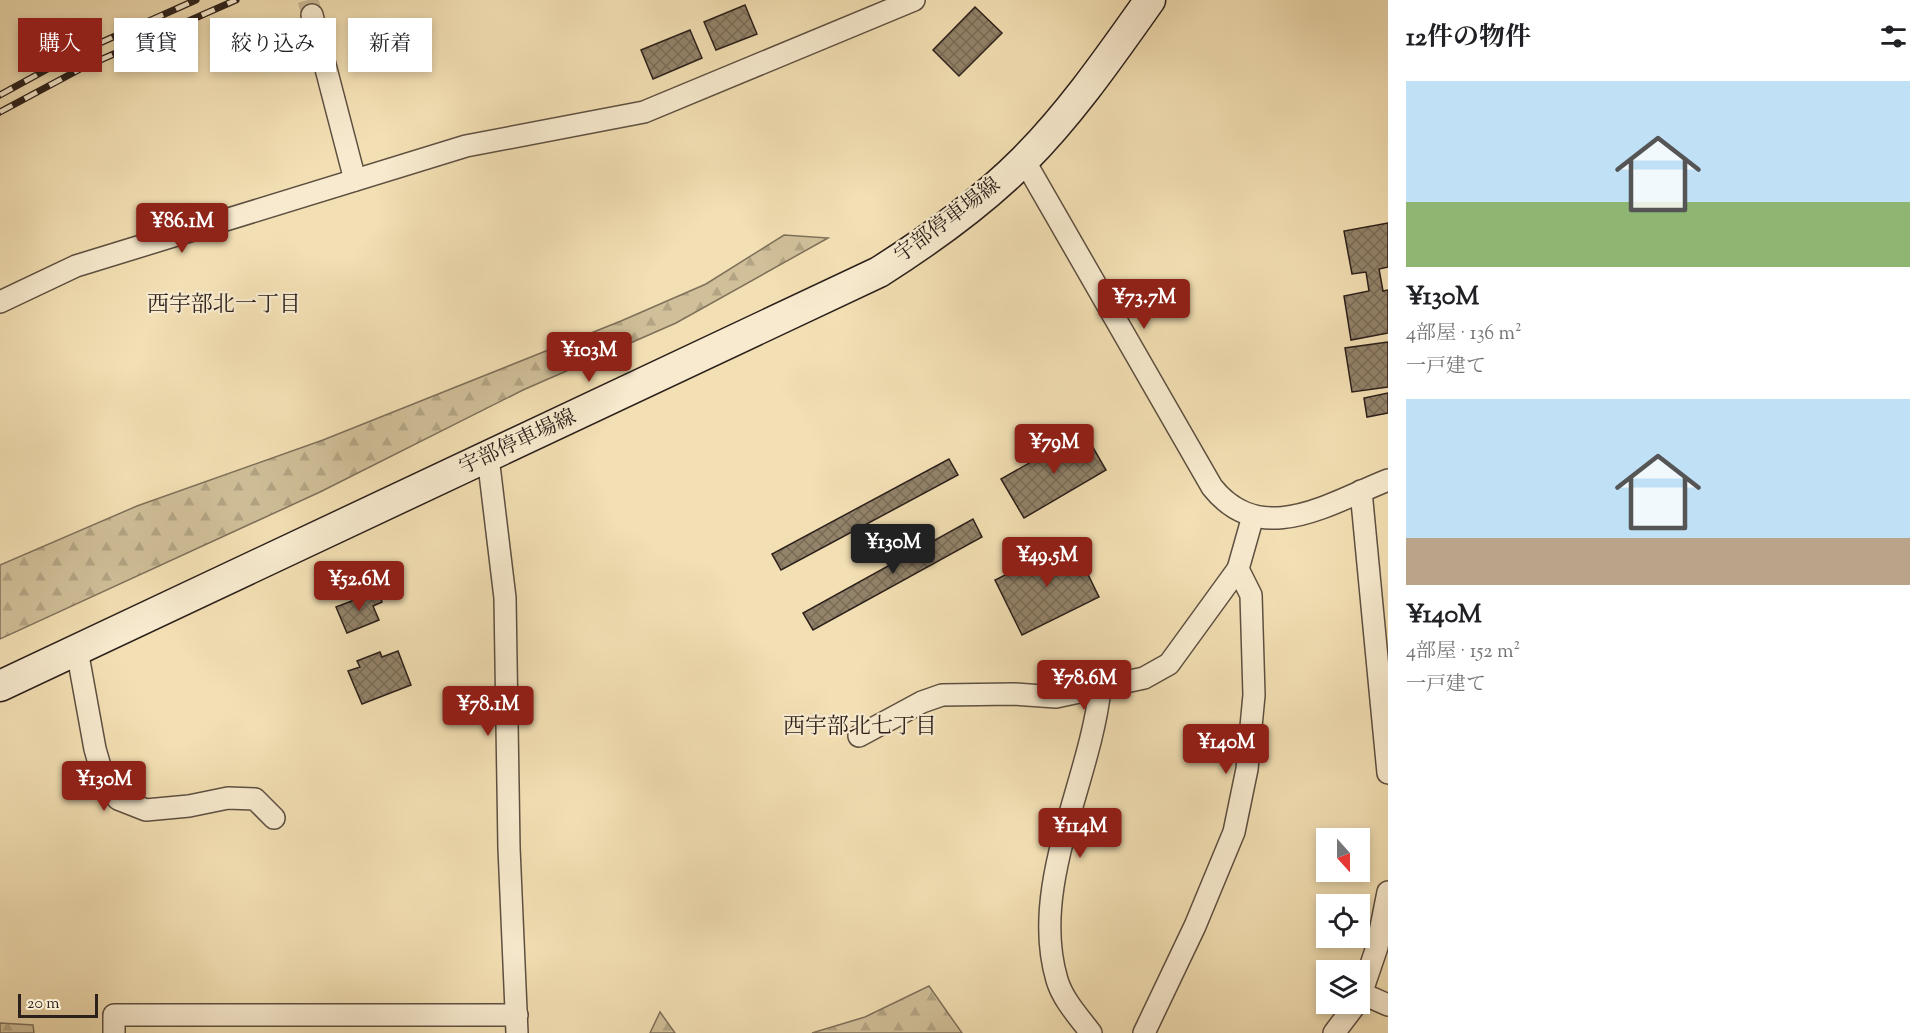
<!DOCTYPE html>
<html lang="ja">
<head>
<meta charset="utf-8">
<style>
	body { margin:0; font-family:"Sorts Mill Goudy","Noto Serif JP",serif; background:#f6f6f6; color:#202124; height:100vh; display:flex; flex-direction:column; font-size:22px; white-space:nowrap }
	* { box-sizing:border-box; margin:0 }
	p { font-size:20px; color:#757577 }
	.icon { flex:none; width:33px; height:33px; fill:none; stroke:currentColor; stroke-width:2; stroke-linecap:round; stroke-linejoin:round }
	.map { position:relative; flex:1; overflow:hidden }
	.details { display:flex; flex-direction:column; background:#fff; width:540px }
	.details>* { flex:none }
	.guide { position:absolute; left:18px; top:18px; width:570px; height:54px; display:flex; gap:12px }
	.needle { width:39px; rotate:159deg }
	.tools { position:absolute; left:1316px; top:828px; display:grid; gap:12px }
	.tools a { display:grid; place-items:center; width:54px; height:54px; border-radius:0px; background:#fff; box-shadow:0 3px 9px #0003; font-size:30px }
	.scale { position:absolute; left:18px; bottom:15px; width:80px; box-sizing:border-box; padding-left:6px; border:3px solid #2c201b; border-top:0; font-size:16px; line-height:21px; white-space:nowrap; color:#2c201b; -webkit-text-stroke:4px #f7eace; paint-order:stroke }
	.price { position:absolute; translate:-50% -51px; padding:0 14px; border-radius:6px; background:#8f2418; color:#fff; font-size:20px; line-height:39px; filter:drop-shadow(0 2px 3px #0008) }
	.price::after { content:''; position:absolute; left:50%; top:36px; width:18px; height:14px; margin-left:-9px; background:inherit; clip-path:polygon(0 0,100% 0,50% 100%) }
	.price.on { background:#222; color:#fff }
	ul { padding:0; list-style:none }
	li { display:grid; align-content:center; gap:12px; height:318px; padding:0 18px }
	li span { display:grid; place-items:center; height:186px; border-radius:0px; color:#555 }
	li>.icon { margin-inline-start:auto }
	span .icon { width:108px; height:108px; fill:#fffc; stroke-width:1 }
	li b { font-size:26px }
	h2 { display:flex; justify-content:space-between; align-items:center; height:72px; padding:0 18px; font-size:26px }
	.chip { padding:0 21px; border-radius:0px; background:#fff; box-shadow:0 3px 9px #0003; font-size:21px; line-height:54px }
	.chip.on { background:#8f2418; color:#fff }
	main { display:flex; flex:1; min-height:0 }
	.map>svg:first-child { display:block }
	.forest { fill:url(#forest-firs); stroke:#7e705a; stroke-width:1.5 }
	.building { fill:url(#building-cross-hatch); stroke:#2c201b; stroke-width:1.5 }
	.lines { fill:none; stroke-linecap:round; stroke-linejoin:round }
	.street-tunnel { stroke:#cab995; stroke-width:21; stroke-dasharray:21 10; stroke-linecap:butt }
	.street-casing { stroke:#5e5041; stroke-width:24 }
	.secondary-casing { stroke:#2c201b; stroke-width:33 }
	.street { stroke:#f7eace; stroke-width:21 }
	.secondary { stroke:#f7eace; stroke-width:30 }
	.rail-casing { stroke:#2c201b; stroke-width:7 }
	.rail { stroke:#f7eace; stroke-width:4.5; stroke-dasharray:14; stroke-linecap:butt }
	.labels { text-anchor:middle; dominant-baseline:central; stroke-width:4.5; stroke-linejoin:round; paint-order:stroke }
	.street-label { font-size:21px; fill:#2c201b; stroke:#f7eace }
	.neighbourhood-label { font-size:22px; fill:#2c201b; stroke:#f7eace }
</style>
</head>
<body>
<main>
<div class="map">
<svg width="1388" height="1033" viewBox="0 0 1388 1033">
	<defs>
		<pattern id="forest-firs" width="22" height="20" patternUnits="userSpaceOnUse" patternTransform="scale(1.5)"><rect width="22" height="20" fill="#d0bf99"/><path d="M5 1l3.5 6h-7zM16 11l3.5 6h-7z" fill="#b3a483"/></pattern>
		<pattern id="building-cross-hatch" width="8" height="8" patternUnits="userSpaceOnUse" patternTransform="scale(1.5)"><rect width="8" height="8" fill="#93836a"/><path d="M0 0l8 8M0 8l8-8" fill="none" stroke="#786b56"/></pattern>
	</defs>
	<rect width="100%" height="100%" fill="#f2dfb3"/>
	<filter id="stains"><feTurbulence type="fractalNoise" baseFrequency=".00333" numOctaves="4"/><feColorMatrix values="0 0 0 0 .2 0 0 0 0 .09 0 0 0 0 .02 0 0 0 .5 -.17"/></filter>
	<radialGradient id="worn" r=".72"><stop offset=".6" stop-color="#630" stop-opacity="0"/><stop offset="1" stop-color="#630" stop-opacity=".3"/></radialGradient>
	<!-- forest -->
	<g class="forest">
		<polygon points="784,235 828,238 676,323 523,390 320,492 0,639 0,565 137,506 323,440 621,321 706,284"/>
		<polygon points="929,986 962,1033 812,1033 865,1017"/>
		<polygon points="660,1012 675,1033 650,1033"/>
		<polygon points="0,1023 33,1025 34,1033 0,1033"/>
	</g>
	<!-- building -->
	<g class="building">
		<polygon points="745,5 757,34 716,50 704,22"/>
		<polygon points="975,7 1002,33 959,76 933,50"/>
		<polygon points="690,30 702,58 653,79 641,50"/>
		<polygon points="1388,223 1388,267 1379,269 1383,291 1388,290 1388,333 1351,340 1344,296 1369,291 1366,272 1352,274 1344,231"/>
		<polygon points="1388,342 1388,387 1352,392 1345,348"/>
		<polygon points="1388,393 1388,413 1367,417 1364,398"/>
		<polygon points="1084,432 1106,470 1024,518 1001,479"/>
		<polygon points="949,459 958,475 781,570 772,554"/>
		<polygon points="973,519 982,537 813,630 803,613"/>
		<polygon points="1072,542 1099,597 1022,635 995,580"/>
		<polygon points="378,591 382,602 373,606 379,620 347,633 336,607"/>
		<polygon points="398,651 411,685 362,704 348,671 360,667 357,661 380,652 382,657"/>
	</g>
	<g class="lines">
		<!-- street-tunnel -->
		<polyline class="street-tunnel" points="308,0 312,15"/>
		<!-- street casing -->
		<g class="street-casing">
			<g id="street">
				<polyline points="312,15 355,180"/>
				<path d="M 1024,160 L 1212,487 C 1261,549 1330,503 1388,480"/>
				<polyline points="0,302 76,266 466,146 644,112 914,0"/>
				<polyline points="488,457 505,598 509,848 517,1033"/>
				<polyline points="1361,491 1388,773"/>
				<polyline points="77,650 95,749 104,780 118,799 146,810 189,806 228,798 255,799 274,818"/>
				<polyline points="859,736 922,702 942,695 1014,694 1056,697 1144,678 1169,664 1238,569"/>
				<polyline points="1363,994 1388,1005"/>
				<polyline points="1359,1000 1377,947 1388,892"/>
				<polyline points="114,1033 114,1015 517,1015"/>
				<path d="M 1091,1033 C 1079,1017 1063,1000 1057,980 C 1029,886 1090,782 1100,689"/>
				<polyline points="1144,1033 1195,926 1234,832 1247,769 1254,695 1251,595 1238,569 1253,516"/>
				<polyline points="1334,1033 1356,1004"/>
			</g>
		</g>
		<!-- secondary casing -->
		<g class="secondary-casing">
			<path id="secondary" d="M 0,686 L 879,272 C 931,239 980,204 1023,161 C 1071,113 1111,55 1150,0"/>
		</g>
		<!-- street -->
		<use href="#street" class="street"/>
		<!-- secondary -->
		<use href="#secondary" class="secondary"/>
		<!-- rail casing -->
		<g class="rail-casing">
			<g id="rail">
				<polyline points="0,95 75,54 196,0"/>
				<polyline points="0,112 82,68 236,0"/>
			</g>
		</g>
		<!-- rail -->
		<use href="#rail" class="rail"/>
	</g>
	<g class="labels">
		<!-- street labels -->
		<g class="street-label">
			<text transform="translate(948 221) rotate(-37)">宇部停車場線</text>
			<text transform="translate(518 443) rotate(-25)">宇部停車場線</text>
		</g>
		<!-- neighbourhood labels -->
		<g class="neighbourhood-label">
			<text x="224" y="306">西宇部北一丁目</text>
			<text x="860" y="728">西宇部北七丁目</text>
		</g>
	</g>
	<rect width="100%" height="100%" filter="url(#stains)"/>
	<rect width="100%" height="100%" fill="url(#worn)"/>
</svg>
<div class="tools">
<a><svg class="needle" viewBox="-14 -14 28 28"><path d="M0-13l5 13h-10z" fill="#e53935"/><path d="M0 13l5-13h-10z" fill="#757577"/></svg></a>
<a><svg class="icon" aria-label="locate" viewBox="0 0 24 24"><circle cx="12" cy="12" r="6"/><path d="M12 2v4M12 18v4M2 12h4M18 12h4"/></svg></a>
<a><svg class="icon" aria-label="layers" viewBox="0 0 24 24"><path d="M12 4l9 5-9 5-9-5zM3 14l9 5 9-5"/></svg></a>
</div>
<div class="scale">20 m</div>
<b class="price" style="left:182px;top:254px">¥86.1M</b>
<b class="price" style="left:1144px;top:330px">¥73.7M</b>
<b class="price" style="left:589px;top:383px">¥103M</b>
<b class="price" style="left:1054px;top:475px">¥79M</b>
<b class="price on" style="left:893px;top:575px">¥130M</b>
<b class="price" style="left:1047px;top:588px">¥49.5M</b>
<b class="price" style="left:359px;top:612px">¥52.6M</b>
<b class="price" style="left:1084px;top:711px">¥78.6M</b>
<b class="price" style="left:488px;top:737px">¥78.1M</b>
<b class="price" style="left:1226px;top:775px">¥140M</b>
<b class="price" style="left:104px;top:812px">¥130M</b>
<b class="price" style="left:1080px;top:859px">¥114M</b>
<div class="guide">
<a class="chip on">購入</a>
<a class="chip">賃貸</a>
<a class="chip">絞り込み</a>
<a class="chip">新着</a>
</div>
</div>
<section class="details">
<h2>12件の物件<svg class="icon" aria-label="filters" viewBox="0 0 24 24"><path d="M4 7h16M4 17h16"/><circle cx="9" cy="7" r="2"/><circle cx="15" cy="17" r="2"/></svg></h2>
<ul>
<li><span style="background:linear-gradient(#bfe0f5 65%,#8fb573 0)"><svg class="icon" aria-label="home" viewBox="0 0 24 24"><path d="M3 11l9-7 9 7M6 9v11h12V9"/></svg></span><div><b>¥130M</b><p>4部屋 · 136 m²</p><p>一戸建て</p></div></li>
<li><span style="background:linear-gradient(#bfe0f5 75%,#b9a48a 0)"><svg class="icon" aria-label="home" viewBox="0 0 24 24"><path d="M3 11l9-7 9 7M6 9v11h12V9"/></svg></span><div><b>¥140M</b><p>4部屋 · 152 m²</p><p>一戸建て</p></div></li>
</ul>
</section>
</main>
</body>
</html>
